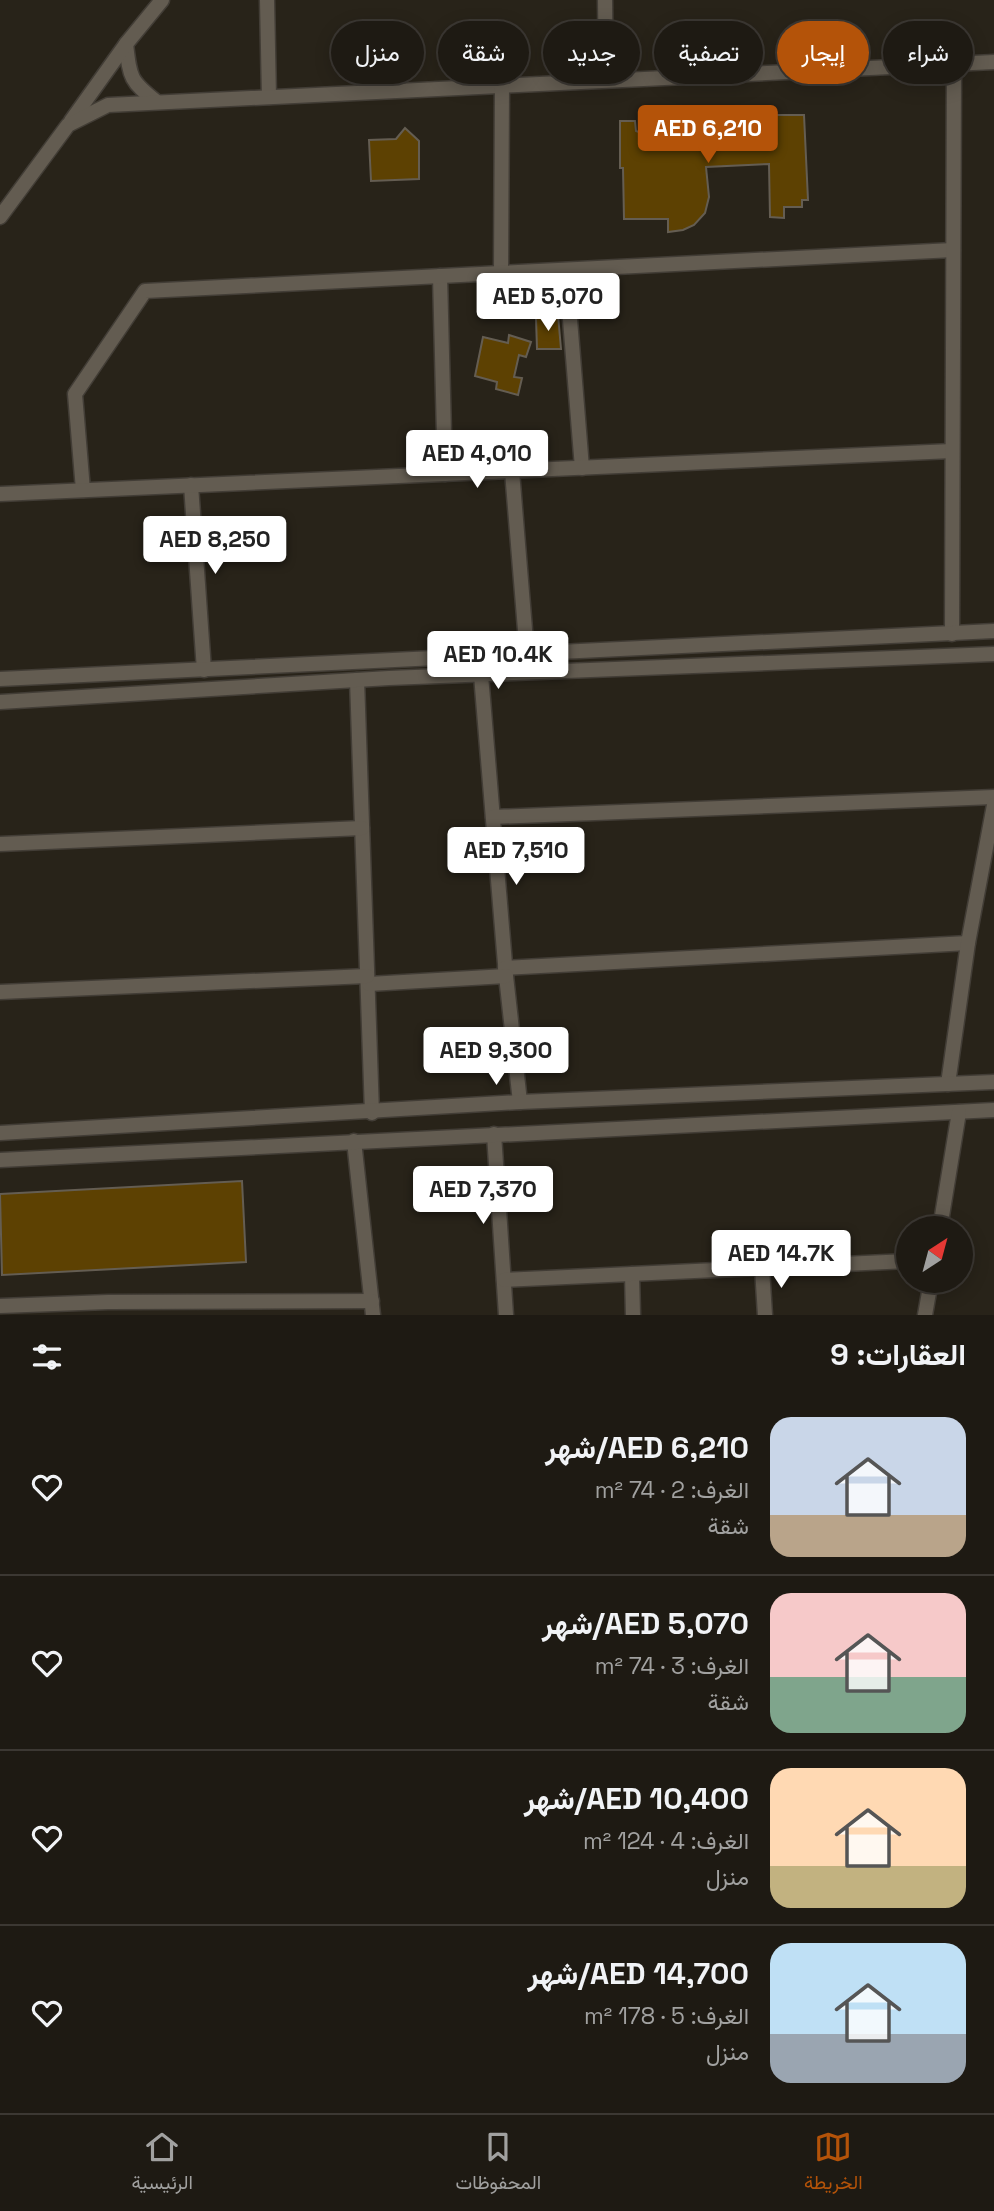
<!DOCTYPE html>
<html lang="ar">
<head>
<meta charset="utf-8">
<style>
	body { margin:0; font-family:"Space Grotesk",Vazirmatn,sans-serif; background:#26231c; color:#f1f3f6; direction:rtl; height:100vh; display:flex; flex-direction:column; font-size:26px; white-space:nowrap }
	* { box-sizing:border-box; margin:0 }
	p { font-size:23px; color:#a1a1a0 }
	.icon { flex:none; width:38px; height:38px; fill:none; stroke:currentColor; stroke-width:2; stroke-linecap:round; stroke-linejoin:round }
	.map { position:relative; height:1315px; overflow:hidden; direction:ltr }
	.panel { display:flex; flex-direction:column; background:#1e1a13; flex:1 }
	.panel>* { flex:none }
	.top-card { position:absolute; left:21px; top:21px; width:952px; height:63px; direction:rtl; display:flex; gap:14px }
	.needle { width:46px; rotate:36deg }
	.buttons { position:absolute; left:896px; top:1216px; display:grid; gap:14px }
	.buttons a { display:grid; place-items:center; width:77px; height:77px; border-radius:50%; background:#1e1a13; box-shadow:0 4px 18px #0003,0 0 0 2px #3c3833; font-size:35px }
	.price { position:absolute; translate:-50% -60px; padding:0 16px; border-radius:7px; background:#fff; color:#222; font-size:23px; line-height:46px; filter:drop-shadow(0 2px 4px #0008) }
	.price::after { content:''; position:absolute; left:50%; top:42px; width:21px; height:16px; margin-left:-10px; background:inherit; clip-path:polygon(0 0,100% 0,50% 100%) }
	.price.active { background:#b45309; color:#fff }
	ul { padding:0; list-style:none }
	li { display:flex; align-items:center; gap:21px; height:175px; padding:0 28px }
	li+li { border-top:2px solid #3c3833 }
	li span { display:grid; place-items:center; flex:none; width:196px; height:140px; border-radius:21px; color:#555 }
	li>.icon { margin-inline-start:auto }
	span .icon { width:84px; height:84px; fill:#fffc; stroke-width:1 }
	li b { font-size:30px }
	h2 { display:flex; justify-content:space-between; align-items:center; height:84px; padding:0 28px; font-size:30px }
	.chip { padding:0 24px; border-radius:32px; background:#1e1a13; box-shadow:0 4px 18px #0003,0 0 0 2px #3c3833; font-size:24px; line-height:63px }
	.chip.active { background:#b45309; color:#fff }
	.tab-bar { display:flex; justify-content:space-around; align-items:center; height:98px; border-top:2px solid #3c3833; background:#1e1a13; font-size:19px; color:#a1a1a0 }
	.tab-bar a { display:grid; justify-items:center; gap:4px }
	.tab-bar .active { color:#b45309 }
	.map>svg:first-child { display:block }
	.building { fill:#5d4102; stroke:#645d52; stroke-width:2 }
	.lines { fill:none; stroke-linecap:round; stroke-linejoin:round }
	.minor-casing { stroke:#423d36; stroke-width:17 }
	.minor { stroke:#635c51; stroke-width:14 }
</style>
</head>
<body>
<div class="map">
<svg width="994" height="1315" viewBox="0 0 994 1315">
	<rect width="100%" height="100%" fill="#282319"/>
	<!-- building -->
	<g class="building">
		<polygon points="741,106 742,140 769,141 768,115 804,115 808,200 802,200 802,207 784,207 784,218 770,217 769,164 706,167 709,197 705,213 694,225 683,230 668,232 668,219 624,219 623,168 620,168 620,121 635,121 636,131 644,134 644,141 668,142 668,120 680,117 718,121 718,107"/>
		<polygon points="405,128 419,141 419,179 371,181 369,140 396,139"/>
		<polygon points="558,315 561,349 537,349 536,318"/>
		<polygon points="509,335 531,342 526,357 519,355 514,377 522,378 518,395 496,389 497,382 475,376 483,337 508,343"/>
		<polygon points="242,1181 246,1262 2,1275 0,1194"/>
	</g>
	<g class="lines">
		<!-- minor casing -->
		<g class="minor-casing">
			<g id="minor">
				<polyline points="267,0 269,97"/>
				<polyline points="605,0 606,80"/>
				<path d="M 126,44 C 130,78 130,81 157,102"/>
				<polyline points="71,121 126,44 162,0"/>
				<polyline points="0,217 68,125 108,105 994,62"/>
				<polyline points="566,270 582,468"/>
				<polyline points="501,273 502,85"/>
				<polyline points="440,276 445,474"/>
				<polyline points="512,471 527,654"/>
				<polyline points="191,485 204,670"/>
				<polyline points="83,490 75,394 145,291 953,250"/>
				<polyline points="0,494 952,451"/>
				<polyline points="952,634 954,64"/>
				<polyline points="481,675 506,976 520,1102"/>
				<polyline points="0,679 994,631"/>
				<polyline points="357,680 372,1113"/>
				<polyline points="0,702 389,678 994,654"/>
				<polyline points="493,817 994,797"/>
				<polyline points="0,844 362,828"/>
				<polyline points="505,968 968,943"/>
				<polyline points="369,984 506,976"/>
				<polyline points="0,992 367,976"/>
				<polyline points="948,1084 968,943 994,805"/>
				<polyline points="0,1133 520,1102 994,1082"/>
				<polyline points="494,1134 506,1315"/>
				<polyline points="354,1141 373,1315"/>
				<polyline points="0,1160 994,1110"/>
				<polyline points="940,1228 959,1112"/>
				<polyline points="762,1268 765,1315"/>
				<polyline points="632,1274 633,1315"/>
				<polyline points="504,1280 908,1261"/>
				<polyline points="0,1306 108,1302 372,1301"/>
				<polyline points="925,1315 931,1281"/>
			</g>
		</g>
		<!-- minor -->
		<use href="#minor" class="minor"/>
	</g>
</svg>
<div class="buttons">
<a><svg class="needle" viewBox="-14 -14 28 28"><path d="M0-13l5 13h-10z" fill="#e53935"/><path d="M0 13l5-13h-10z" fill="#a1a1a0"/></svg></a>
</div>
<b class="price active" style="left:708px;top:165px">AED 6,210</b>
<b class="price" style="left:548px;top:333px">AED 5,070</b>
<b class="price" style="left:477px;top:490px">AED 4,010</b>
<b class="price" style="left:215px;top:576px">AED 8,250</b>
<b class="price" style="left:498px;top:691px">AED 10.4K</b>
<b class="price" style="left:516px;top:887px">AED 7,510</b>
<b class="price" style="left:496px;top:1087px">AED 9,300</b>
<b class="price" style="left:483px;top:1226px">AED 7,370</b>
<b class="price" style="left:781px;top:1290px">AED 14.7K</b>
<div class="top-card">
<a class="chip">شراء</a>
<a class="chip active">إيجار</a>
<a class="chip">تصفية</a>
<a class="chip">جديد</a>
<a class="chip">شقة</a>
<a class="chip">منزل</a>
</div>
</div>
<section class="panel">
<h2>العقارات: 9<svg class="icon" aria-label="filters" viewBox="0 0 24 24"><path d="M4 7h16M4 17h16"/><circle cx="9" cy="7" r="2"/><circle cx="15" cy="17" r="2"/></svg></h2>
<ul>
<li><span style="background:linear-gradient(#c9d6e8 70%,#b9a48a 0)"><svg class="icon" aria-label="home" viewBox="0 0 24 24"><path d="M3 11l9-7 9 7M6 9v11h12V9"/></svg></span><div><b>AED 6,210/شهر</b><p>الغرف: 2 · 74 m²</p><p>شقة</p></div><svg class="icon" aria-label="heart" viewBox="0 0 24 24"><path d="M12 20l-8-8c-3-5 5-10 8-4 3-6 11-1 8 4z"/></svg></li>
<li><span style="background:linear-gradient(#f6c9c9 60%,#7fa58c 0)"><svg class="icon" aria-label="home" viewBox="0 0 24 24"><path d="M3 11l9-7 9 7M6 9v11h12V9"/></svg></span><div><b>AED 5,070/شهر</b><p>الغرف: 3 · 74 m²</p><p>شقة</p></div><svg class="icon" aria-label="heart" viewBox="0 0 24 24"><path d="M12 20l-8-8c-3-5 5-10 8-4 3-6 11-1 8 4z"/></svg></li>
<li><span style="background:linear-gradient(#ffd9b3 70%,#c2b280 0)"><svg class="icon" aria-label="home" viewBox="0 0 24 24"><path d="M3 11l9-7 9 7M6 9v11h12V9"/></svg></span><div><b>AED 10,400/شهر</b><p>الغرف: 4 · 124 m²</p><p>منزل</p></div><svg class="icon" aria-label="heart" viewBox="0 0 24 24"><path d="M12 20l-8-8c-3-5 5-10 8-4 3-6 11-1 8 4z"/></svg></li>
<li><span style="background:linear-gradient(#bfe0f5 65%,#9aa5b1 0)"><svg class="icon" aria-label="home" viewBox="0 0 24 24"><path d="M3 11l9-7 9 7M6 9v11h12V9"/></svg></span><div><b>AED 14,700/شهر</b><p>الغرف: 5 · 178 m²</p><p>منزل</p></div><svg class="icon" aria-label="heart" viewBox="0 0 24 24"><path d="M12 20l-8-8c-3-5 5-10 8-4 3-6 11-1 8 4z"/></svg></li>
</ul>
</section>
<nav class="tab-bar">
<a class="active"><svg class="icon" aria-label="map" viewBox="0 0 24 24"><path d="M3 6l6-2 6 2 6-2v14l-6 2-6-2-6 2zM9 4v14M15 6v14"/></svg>الخريطة</a>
<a><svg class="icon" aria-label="saved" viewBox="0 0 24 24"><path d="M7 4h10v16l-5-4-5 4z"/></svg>المحفوظات</a>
<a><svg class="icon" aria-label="home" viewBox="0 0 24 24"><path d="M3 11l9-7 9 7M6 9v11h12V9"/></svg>الرئيسية</a>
</nav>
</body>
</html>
